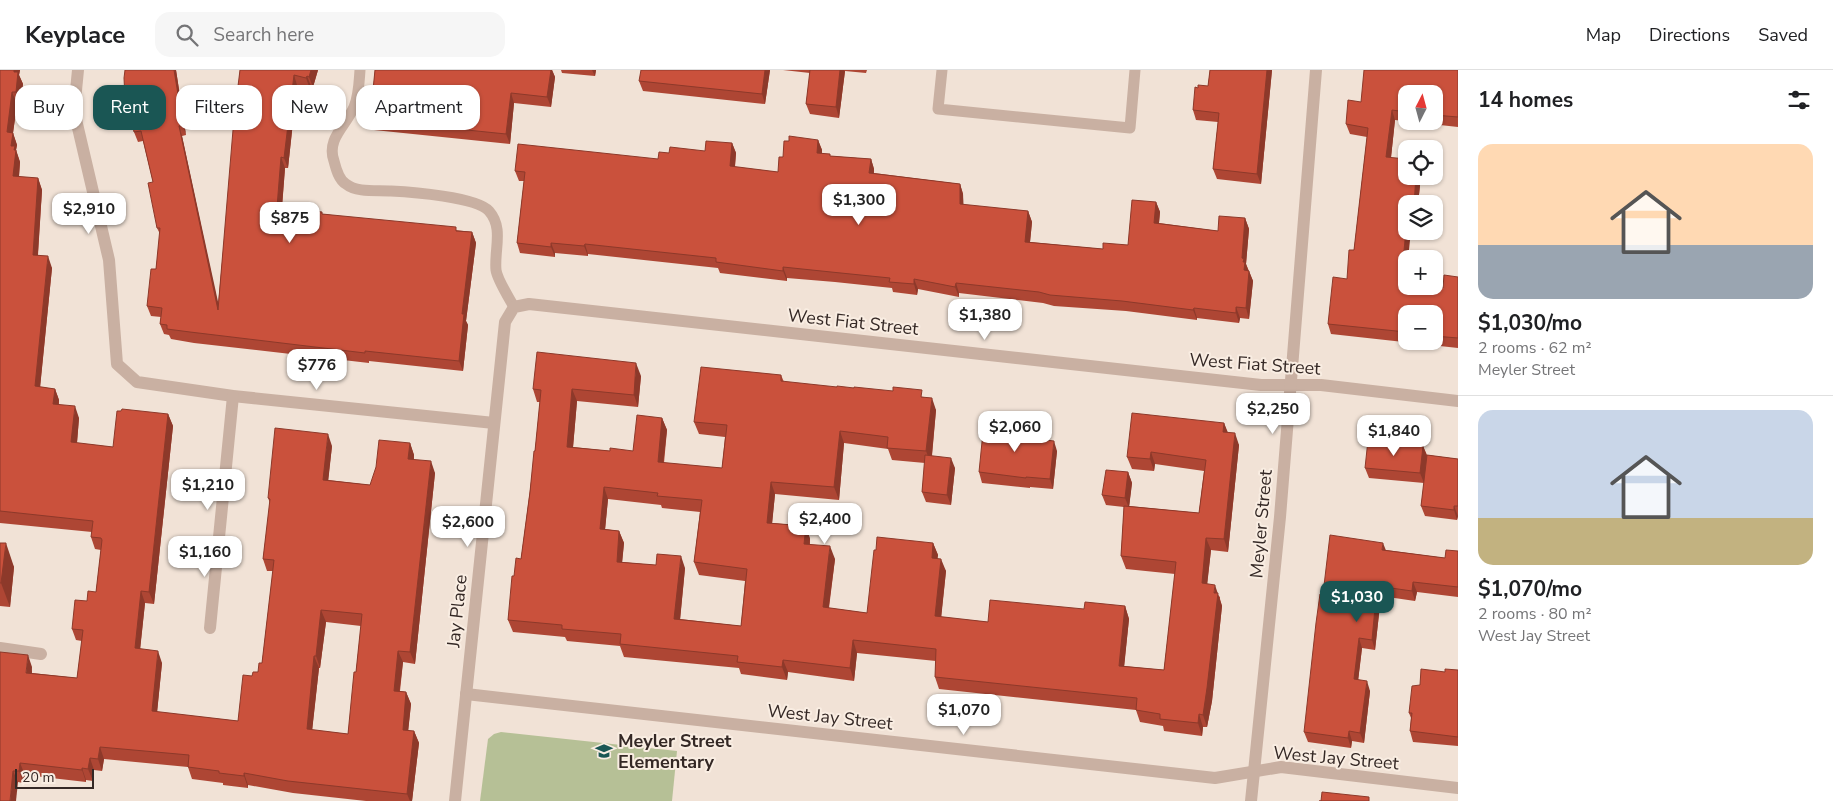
<!DOCTYPE html>
<html lang="en">
<head>
<meta charset="utf-8">
<style>
	body { margin:0; font-family:"Nunito Sans",sans-serif; background:#f6f6f6; color:#202124; height:100vh; display:flex; flex-direction:column; font-size:19px; white-space:nowrap }
	* { box-sizing:border-box; margin:0 }
	p { font-size:16px; color:#757577 }
	.icon { flex:none; width:28px; height:28px; fill:none; stroke:currentColor; stroke-width:2; stroke-linecap:round; stroke-linejoin:round }
	.map { position:relative; flex:1; overflow:hidden }
	.sheet { display:flex; flex-direction:column; background:#fff; width:375px }
	.sheet>* { flex:none }
	.guide { position:absolute; left:15px; top:15px; width:475px; height:45px; display:flex; gap:10px }
	.needle { width:32px; rotate:6deg }
	.controls { position:absolute; left:1398px; top:15px; display:grid; gap:10px }
	.controls a { display:grid; place-items:center; width:45px; height:45px; border-radius:10px; background:#fff; box-shadow:0 1px 4px #0004; font-size:25px }
	.scale { position:absolute; left:15px; bottom:12px; width:79px; box-sizing:border-box; padding-left:5px; border:2px solid #342825; border-top:0; font-size:14px; line-height:18px; white-space:nowrap; color:#342825; -webkit-text-stroke:4px #f9ede2; paint-order:stroke }
	.price { position:absolute; translate:-50% -42px; padding:0 11px; border-radius:10px; background:#fff; color:#222; font-size:16px; line-height:32px; filter:drop-shadow(0 1px 2px #0008) }
	.price::after { content:''; position:absolute; left:50%; top:30px; width:15px; height:11px; margin-left:-8px; background:inherit; clip-path:polygon(0 0,100% 0,50% 100%) }
	.price.active { background:#1a5654; color:#fff }
	ul { padding:0; list-style:none }
	li { display:grid; align-content:center; gap:10px; height:265px; padding:0 20px }
	li+li { border-top:1px solid #e0e0e0 }
	li span { display:grid; place-items:center; height:155px; border-radius:15px; color:#555 }
	li>.icon { margin-inline-start:auto }
	span .icon { width:90px; height:90px; fill:#fffc; stroke-width:1 }
	li b { font-size:21px }
	h2 { display:flex; justify-content:space-between; align-items:center; height:60px; padding:0 20px; font-size:21px }
	.chip { padding:0 18px; border-radius:15px; background:#fff; box-shadow:0 1px 4px #0004; font-size:18px; line-height:45px }
	.chip.active { background:#1a5654; color:#fff }
	header { display:flex; align-items:center; gap:30px; box-sizing:border-box; height:70px; padding:0 25px; background:#fff; border-bottom:1px solid #e0e0e0 }
	header strong { font-size:24px }
	nav { display:flex; gap:28px; margin-inline-start:auto; font-size:18px }
	.search { width:350px; height:45px; background:#f6f6f6; display:flex; align-items:center; gap:12px; box-sizing:border-box; padding:0 18px; border-radius:15px; color:#757577; font-size:19px }
	main { display:flex; flex:1; min-height:0 }
	.map>svg:first-child { display:block }
	.green { fill:#b6c096 }
	.lines { fill:none; stroke-linecap:round; stroke-linejoin:round }
	.service { stroke:#c9b0a2; stroke-width:11 }
	.minor { stroke:#c9b0a2; stroke-width:12 }
	.wall { fill:#ae4634; fill-rule:evenodd }
	.shaded-wall { fill:#8d392a }
	.building { fill:#ca513c; stroke:#8d392a; fill-rule:evenodd }
	.labels { text-anchor:middle; dominant-baseline:central; stroke-width:4; stroke-linejoin:round; paint-order:stroke }
	.street-label { font-size:18px; fill:#342825; stroke:#f9ede2 }
	.poi-label { font-size:18px; font-weight:bold; fill:#342825; stroke:#f9ede2; text-anchor:start }
</style>
</head>
<body>
<header>
<strong>Keyplace</strong>
<div class="search"><svg class="icon" aria-label="search" viewBox="0 0 24 24"><circle cx="10" cy="10" r="6"/><path d="M15 15l6 6"/></svg>Search here</div>
<nav><a>Map</a><a>Directions</a><a>Saved</a></nav>
</header>
<main>
<div class="map">
<svg width="1458" height="731" viewBox="0 0 1458 731">
	<rect width="100%" height="100%" fill="#f1e2d6"/>
	<!-- green -->
	<polygon class="green" points="501,662 677,681 672,731 480,731 488,669 494,664"/>
	<g class="lines">
		<!-- service -->
		<g class="service">
			<path d="M 360,0 C 359,13 359,25 354,37 C 346,56 326,69 334,91 C 336,99 339,110 346,114 C 357,123 377,120 391,121 C 411,122 477,127 489,141 C 504,158 494,180 496,200 C 497,209 509,228 514,237"/>
			<polyline points="942,0 938,39 1130,58 1135,0"/>
		</g>
		<!-- minor -->
		<g class="minor">
			<polyline points="78,0 74,41 109,190 117,294 137,312 233,326 494,353"/>
			<polyline points="210,558 233,326"/>
			<polyline points="0,578 41,584"/>
			<polyline points="466,624 1215,708 1281,697 1458,718"/>
			<polyline points="455,731 505,252 514,237 529,234 1261,315 1321,315 1458,331"/>
			<polyline points="1251,731 1280,447 1316,0"/>
		</g>
	</g>
	<!-- wall -->
	<g class="wall">
		<path d="M 0,0 L 20,0 L 19,5 L 23,14 L 20,34 L 17,34 L 13,63 L 17,75 L 16,80 L 20,92 L 19,107 L 38,108 L 42,120 L 38,185 L 52,198 L 40,317 L 55,319 L 59,330 L 59,334 L 79,348 L 77,373 L 113,377 L 168,344 L 173,356 L 154,534 L 145,533 L 140,579 L 162,593 L 157,642 L 238,651 L 252,606 L 258,602 L 262,593 L 273,501 L 267,501 L 263,489 L 270,433 L 268,428 L 332,376 L 328,410 L 370,415 L 410,373 L 414,385 L 414,390 L 435,403 L 415,594 L 403,592 L 400,621 L 406,622 L 411,634 L 408,661 L 414,661 L 419,673 L 412,731 L 366,731 L 293,723 L 248,715 L 248,718 L 223,715 L 223,713 L 192,709 L 188,697 L 104,689 L 102,701 L 94,700 L 93,711 L 86,710 L 86,712 L 25,705 L 23,713 L 18,712 L 0,731 L 32,597 L 32,603 L 77,608 L 82,571 L 76,570 L 72,559 L 87,531 L 96,522 L 101,480 L 95,479 L 91,467 L 92,462 L 0,453 ZM 326,552 L 361,556 L 356,602 L 348,664 L 312,660 L 319,598 L 320,598 Z"/>
		<polygon points="125,0 176,0 186,65 182,66 218,235 240,0 318,0 313,17 311,16 310,19 297,15 288,98 285,98 282,138 323,144 472,162 476,173 466,251 468,255 463,301 369,291 369,293 194,273 171,269 169,265 164,264 160,254 161,247 151,246 147,236 156,199 160,164 157,158 153,112 143,71 138,72 134,62 130,38 129,38 125,28"/>
		<polygon points="375,0 552,0 555,7 551,37 514,33 510,74 374,60 370,50"/>
		<polygon points="561,0 596,0 595,6 562,3"/>
		<polygon points="770,0 765,34 643,21 639,11"/>
		<polygon points="783,0 867,0 866,3 845,1 839,48 810,44 806,34 810,3"/>
		<polygon points="1210,0 1272,0 1261,114 1217,109 1213,99 1218,52 1196,50 1193,40 1198,18 1208,16"/>
		<path d="M 1458,0 L 1458,57 L 1395,50 L 1391,87 L 1406,106 L 1421,106 L 1418,134 L 1406,134 L 1406,214 L 1443,218 L 1458,207 L 1458,278 L 1331,264 L 1328,254 L 1347,209 L 1354,180 L 1367,67 L 1350,64 L 1346,54 L 1361,32 ZM 1406,24 L 1434,24 L 1434,51 L 1406,51 ZM 1406,244 L 1434,244 L 1434,271 L 1406,271 Z"/>
		<polygon points="818,70 822,80 822,83 830,86 871,89 874,99 874,103 960,114 963,124 963,135 1028,141 1032,152 1030,172 1103,179 1128,175 1156,132 1160,142 1159,153 1218,161 1245,148 1249,159 1246,194 1253,211 1249,249 1240,248 1239,253 1197,248 1197,250 1126,241 1054,236 1043,233 959,223 959,227 918,219 917,225 893,222 892,218 835,212 787,208 787,211 720,203 718,198 588,184 588,186 555,183 555,187 520,183 517,173 524,111 519,111 515,101 658,89 669,83 705,81 732,73 736,83 735,97 778,102 789,71"/>
		<path d="M 781,305 L 784,312 L 924,327 L 936,340 L 932,386 L 955,398 L 951,435 L 926,432 L 922,422 L 925,393 L 892,390 L 888,379 L 844,373 L 839,430 L 775,424 L 772,453 L 806,456 L 810,469 L 810,474 L 835,489 L 829,538 L 867,543 L 933,473 L 938,485 L 937,489 L 946,501 L 941,547 L 988,552 L 1084,539 L 1125,536 L 1129,549 L 1124,596 L 1164,600 L 1175,504 L 1126,499 L 1121,486 L 1124,437 L 1106,435 L 1102,425 L 1128,402 L 1132,413 L 1129,436 L 1199,443 L 1204,401 L 1155,394 L 1154,401 L 1132,399 L 1127,387 L 1224,353 L 1227,362 L 1239,375 L 1228,482 L 1211,480 L 1207,514 L 1220,527 L 1220,529 L 1222,536 L 1212,631 L 1207,657 L 1203,657 L 1202,666 L 1164,661 L 1163,656 L 1140,652 L 1136,640 L 939,619 L 935,607 L 936,591 L 857,583 L 854,611 L 788,602 L 787,610 L 741,604 L 739,598 L 624,587 L 620,576 L 567,571 L 565,567 L 513,562 L 508,550 L 514,506 L 521,489 L 535,381 L 540,332 L 537,332 L 533,319 L 641,306 L 638,337 L 577,331 L 573,377 L 610,381 L 633,381 L 662,348 L 667,360 L 664,393 L 722,398 L 725,367 L 699,364 L 694,352 ZM 608,429 L 661,435 L 662,438 L 700,442 L 694,492 L 699,505 L 745,511 L 741,556 L 680,549 L 685,498 L 622,492 L 624,473 L 619,461 L 605,459 Z"/>
		<polygon points="1013,355 1015,361 1033,369 1057,381 1053,419 1030,417 1030,418 982,413 979,402"/>
		<polygon points="1423,376 1427,385 1458,389 1458,446 1457,450 1425,446 1421,436 1424,413 1369,408 1365,398"/>
		<polygon points="0,473 14,497 10,537 0,536"/>
		<polygon points="1386,480 1445,488 1458,481 1458,527 1417,522 1415,531 1381,526 1375,580 1362,578 1358,610 1370,621 1364,673 1352,671 1351,678 1308,672 1304,662"/>
		<polygon points="1458,600 1458,676 1413,672 1410,661 1411,648 1409,643 1420,615 1445,602"/>
	</g>
	<!-- shaded-wall -->
	<g class="shaded-wall">
		<polygon points="14,0 20,0 19,5 23,14 20,34 16,22"/>
		<polygon points="174,0 176,0 186,65 183,55"/>
		<polygon points="311,0 318,0 313,17 309,7"/>
		<polygon points="551,0 552,0 555,7 551,37 547,27"/>
		<polygon points="592,0 596,0 595,6"/>
		<polygon points="765,0 770,0 765,34 762,24"/>
		<polygon points="840,0 844,0 845,1 839,48 836,37"/>
		<polygon points="1267,0 1272,0 1261,114 1257,104"/>
		<polygon points="294,5 297,15 288,98 284,88"/>
		<polygon points="307,6 311,16 310,19 306,8"/>
		<polygon points="12,22 17,34 13,63 17,75 16,80 20,92 18,118 13,106 7,62"/>
		<polygon points="511,23 514,33 510,74 506,64"/>
		<polygon points="1392,40 1395,50 1390,97 1386,87"/>
		<polygon points="179,56 182,66 222,250 218,240"/>
		<polygon points="818,70 822,80 821,93 817,83"/>
		<polygon points="732,73 736,83 734,106 730,96"/>
		<polygon points="281,87 285,98 281,148 277,137"/>
		<polygon points="871,89 874,99 873,113 869,103"/>
		<polygon points="1416,106 1421,106 1418,134 1414,134"/>
		<polygon points="38,108 42,120 37,197 33,185"/>
		<polygon points="960,114 963,124 964,144 960,134"/>
		<polygon points="1156,132 1160,142 1158,163 1154,153"/>
		<polygon points="1028,141 1032,152 1029,182 1025,172"/>
		<polygon points="1245,148 1249,159 1246,194 1249,202 1244,200 1242,188"/>
		<polygon points="1406,161 1411,161 1408,189 1406,189 1406,208 1405,224 1401,214"/>
		<polygon points="472,162 476,173 466,251 468,255 463,301 459,291 462,244"/>
		<polygon points="551,173 555,183 555,187 551,177"/>
		<polygon points="585,174 588,184 588,186 584,176"/>
		<polygon points="48,186 52,198 39,328 35,316"/>
		<polygon points="783,197 787,208 787,211 783,201"/>
		<polygon points="1249,201 1253,211 1249,249 1246,238"/>
		<polygon points="914,209 918,219 917,225 914,214"/>
		<polygon points="956,213 959,223 959,227 955,217"/>
		<polygon points="1236,237 1240,248 1239,253 1236,243"/>
		<polygon points="1194,238 1197,248 1197,250 1193,240"/>
		<polygon points="636,293 641,306 638,337 634,325"/>
		<polygon points="55,319 59,330 57,346 53,334"/>
		<polygon points="572,319 577,331 572,389 567,377"/>
		<polygon points="932,328 936,340 931,394 926,381"/>
		<polygon points="75,336 79,348 76,384 71,372"/>
		<polygon points="168,344 173,356 154,534 149,522"/>
		<polygon points="662,348 667,360 662,404 658,392"/>
		<polygon points="1224,353 1229,365 1223,362"/>
		<polygon points="840,361 844,373 839,430 834,417"/>
		<polygon points="1235,363 1239,375 1228,482 1224,469"/>
		<polygon points="328,364 332,376 327,422 323,410"/>
		<polygon points="1054,371 1057,381 1053,419 1050,409"/>
		<polygon points="410,373 414,385 413,401 408,389"/>
		<polygon points="1423,376 1427,386 1424,413 1420,403"/>
		<polygon points="1151,382 1155,394 1154,401 1150,389"/>
		<polygon points="951,388 955,398 951,435 947,425"/>
		<polygon points="431,391 435,403 415,594 410,582"/>
		<polygon points="1128,402 1132,413 1129,438 1125,428"/>
		<polygon points="771,412 775,424 771,465 767,453"/>
		<polygon points="604,417 608,429 604,471 600,459"/>
		<polygon points="1454,436 1458,446 1457,450 1454,440"/>
		<polygon points="806,456 810,469 808,486 804,474"/>
		<polygon points="619,461 624,473 621,504 617,492"/>
		<polygon points="1206,468 1211,480 1206,525 1202,513"/>
		<polygon points="6,473 14,497 10,537 1,513"/>
		<polygon points="933,473 938,485 936,501 932,488"/>
		<polygon points="1383,473 1387,483 1382,480"/>
		<polygon points="830,476 835,489 827,550 823,537"/>
		<polygon points="681,486 685,498 679,561 674,549"/>
		<polygon points="941,489 946,501 940,559 935,546"/>
		<polygon points="1413,512 1417,522 1415,531 1412,521"/>
		<polygon points="1215,515 1222,536 1212,631 1207,657 1203,645"/>
		<polygon points="1377,516 1381,526 1375,580 1372,570"/>
		<polygon points="141,521 145,533 139,590 135,578"/>
		<polygon points="1125,536 1129,549 1123,608 1119,596"/>
		<polygon points="321,540 326,552 320,598 316,586"/>
		<polygon points="1359,568 1362,578 1357,620 1354,609"/>
		<polygon points="853,570 857,583 854,611 850,598"/>
		<polygon points="158,581 162,593 156,653 152,641"/>
		<polygon points="398,581 403,592 398,633 394,621"/>
		<polygon points="28,585 32,597 31,615 26,603"/>
		<polygon points="314,586 319,598 311,671 307,659"/>
		<polygon points="783,590 788,602 787,610 782,597"/>
		<polygon points="1367,611 1370,621 1364,673 1360,663"/>
		<polygon points="406,622 411,634 407,672 403,660"/>
		<polygon points="1199,644 1203,657 1202,666 1198,653"/>
		<polygon points="414,661 419,673 412,731 410,731 407,724"/>
		<polygon points="1349,661 1352,671 1351,678 1348,668"/>
		<polygon points="100,677 104,689 102,701 98,689"/>
		<polygon points="90,688 94,700 93,711 88,699"/>
		<polygon points="20,693 25,705 23,713 19,701"/>
		<polygon points="82,698 86,710 86,712 82,700"/>
		<polygon points="13,701 18,712 16,731 10,731"/>
		<polygon points="244,703 248,715 248,718 244,706"/>
	</g>
	<!-- building -->
	<g class="building">
		<path d="M 0,0 L 14,0 L 14,2 L 18,2 L 16,22 L 12,22 L 7,62 L 13,63 L 11,76 L 15,76 L 14,80 L 16,80 L 13,106 L 38,108 L 33,185 L 48,186 L 35,316 L 55,319 L 53,334 L 75,336 L 71,372 L 113,377 L 117,341 L 121,341 L 122,339 L 168,344 L 149,522 L 141,521 L 135,578 L 158,581 L 152,641 L 238,651 L 243,605 L 252,606 L 253,602 L 258,602 L 259,593 L 262,593 L 274,490 L 263,489 L 270,429 L 268,428 L 275,358 L 328,364 L 323,410 L 370,415 L 376,397 L 379,370 L 410,373 L 408,389 L 431,391 L 410,582 L 398,581 L 394,621 L 406,622 L 403,660 L 414,661 L 407,724 L 288,711 L 244,703 L 244,706 L 219,703 L 219,701 L 188,697 L 189,685 L 100,677 L 98,689 L 90,688 L 88,699 L 82,698 L 82,700 L 20,693 L 19,701 L 13,701 L 10,731 L 0,731 L 0,582 L 28,585 L 26,603 L 77,608 L 83,560 L 72,559 L 75,530 L 87,531 L 88,521 L 96,522 L 102,470 L 101,468 L 91,467 L 93,451 L 0,441 ZM 321,540 L 362,544 L 356,602 L 354,602 L 348,664 L 307,659 L 314,586 L 316,586 Z"/>
		<polygon points="125,0 174,0 183,55 179,56 218,240 234,48 240,0 311,0 309,7 307,6 306,8 294,5 284,88 281,87 277,137 322,142 322,144 456,157 456,161 472,162 462,244 464,244 459,291 365,281 365,283 190,262 167,259 167,255 160,254 162,238 147,236 151,199 156,199 160,158 157,158 148,113 153,112 141,61 134,62 128,28 125,28 124,8"/>
		<polygon points="375,0 551,0 547,27 511,23 506,64 370,50"/>
		<polygon points="641,0 765,0 762,24 639,11"/>
		<polygon points="810,0 840,0 836,37 806,34"/>
		<polygon points="1210,0 1267,0 1257,104 1213,99 1219,43 1193,40 1195,17 1198,18 1198,15 1208,16"/>
		<polygon points="1364,0 1458,0 1458,47 1434,45 1434,24 1406,24 1406,42 1392,40 1386,87 1406,89 1406,106 1416,106 1414,134 1406,134 1406,159 1401,214 1406,214 1406,216 1423,216 1443,218 1444,205 1458,207 1458,268 1434,266 1434,244 1406,244 1406,262 1328,254 1333,207 1347,209 1349,180 1354,180 1368,58 1346,54 1348,30 1361,32"/>
		<polygon points="789,66 818,70 817,83 830,84 830,86 871,89 869,103 960,114 960,134 1028,141 1025,172 1103,179 1103,173 1128,175 1132,130 1156,132 1154,153 1218,161 1219,146 1245,148 1242,188 1244,189 1243,192 1245,192 1244,200 1249,201 1246,238 1236,237 1236,243 1194,238 1193,240 1122,231 1050,225 1039,222 956,213 955,217 914,209 914,214 889,212 890,208 831,202 783,197 783,201 716,192 716,188 585,174 584,176 551,173 551,177 517,173 525,102 515,101 518,74 658,89 659,82 669,83 670,77 705,81 706,71 732,73 730,96 778,102 779,87 783,87 784,71 789,71"/>
		<path d="M 537,282 L 636,293 L 634,325 L 572,319 L 567,377 L 610,381 L 610,378 L 633,381 L 637,345 L 662,348 L 658,392 L 722,398 L 727,355 L 694,352 L 701,297 L 781,305 L 781,311 L 837,317 L 837,316 L 854,318 L 854,317 L 893,321 L 893,317 L 922,320 L 921,327 L 932,328 L 926,381 L 887,378 L 888,367 L 840,361 L 834,417 L 771,412 L 767,453 L 806,456 L 804,474 L 830,476 L 823,537 L 867,543 L 874,480 L 876,480 L 877,467 L 933,473 L 932,488 L 941,489 L 935,546 L 988,552 L 990,530 L 1084,539 L 1085,532 L 1125,536 L 1119,596 L 1164,600 L 1176,492 L 1121,486 L 1124,436 L 1199,443 L 1206,390 L 1151,382 L 1150,389 L 1127,387 L 1132,343 L 1224,353 L 1223,362 L 1235,363 L 1224,469 L 1206,468 L 1202,513 L 1215,515 L 1214,523 L 1218,523 L 1207,618 L 1203,645 L 1199,644 L 1198,653 L 1160,649 L 1160,644 L 1136,640 L 1137,628 L 935,607 L 936,579 L 853,570 L 850,598 L 783,590 L 782,597 L 737,592 L 738,586 L 620,574 L 621,564 L 562,559 L 562,555 L 508,550 L 512,506 L 514,506 L 516,488 L 521,489 L 530,422 L 534,381 L 535,381 L 541,320 L 533,319 ZM 604,417 L 658,423 L 657,426 L 702,430 L 694,492 L 747,499 L 741,556 L 674,549 L 681,486 L 657,484 L 656,495 L 617,492 L 619,461 L 600,459 Z"/>
		<polygon points="984,352 1013,355 1012,361 1030,363 1030,368 1054,371 1050,409 1026,407 1026,408 979,402"/>
		<polygon points="1368,370 1423,376 1420,403 1365,398"/>
		<polygon points="925,385 951,388 947,425 922,422"/>
		<polygon points="1427,385 1458,389 1458,436 1454,436 1454,440 1421,436"/>
		<polygon points="1106,400 1128,402 1125,428 1102,425"/>
		<polygon points="1330,465 1383,473 1382,480 1445,488 1446,480 1458,481 1458,517 1413,512 1412,521 1377,516 1372,570 1359,568 1354,609 1367,611 1360,663 1349,661 1348,668 1304,662 1316,553 1320,524 1323,524"/>
		<polygon points="0,473 6,473 1,513 0,513"/>
		<polygon points="1421,599 1445,602 1445,599 1458,600 1458,667 1410,661 1412,643 1409,643 1412,616 1420,615"/>
		<polygon points="1322,722 1369,727 1369,731 1319,731 1321,731"/>
	</g>
	<!-- icons -->
	<defs>
		<g id="school-bare" transform="scale(1.35)"><path d="M0-5L7-2L0 1L-7-2ZM-4 1L0 2.5L4 1V4Q0 6-4 4Z" fill="#1a5654" stroke="#f9ede2" stroke-width="2.5" paint-order="stroke"/></g>
	</defs>
	<g fill-rule="evenodd">
		<use href="#school-bare" x="604" y="681"/>
	</g>
	<g class="labels">
		<!-- street labels -->
		<g class="street-label">
			<text transform="translate(853 252) rotate(6)">West Fiat Street</text>
			<text transform="translate(1255 294) rotate(4)">West Fiat Street</text>
			<text transform="translate(1261 454) rotate(-85)">Meyler Street</text>
			<text transform="translate(457 541) rotate(-84)">Jay Place</text>
			<text transform="translate(830 647) rotate(6)">West Jay Street</text>
			<text transform="translate(1336 688) rotate(5)">West Jay Street</text>
		</g>
		<!-- poi labels -->
		<g class="poi-label">
			<text x="618" y="671">Meyler Street<tspan x="618" dy="21">Elementary</tspan></text>
		</g>
	</g>
</svg>
<div class="controls">
<a><svg class="needle" viewBox="-14 -14 28 28"><path d="M0-13l5 13h-10z" fill="#e53935"/><path d="M0 13l5-13h-10z" fill="#757577"/></svg></a>
<a><svg class="icon" aria-label="locate" viewBox="0 0 24 24"><circle cx="12" cy="12" r="6"/><path d="M12 2v4M12 18v4M2 12h4M18 12h4"/></svg></a>
<a><svg class="icon" aria-label="layers" viewBox="0 0 24 24"><path d="M12 4l9 5-9 5-9-5zM3 14l9 5 9-5"/></svg></a>
<a>+</a>
<a>−</a>
</div>
<div class="scale">20 m</div>
<b class="price" style="left:859px;top:156px">$1,300</b>
<b class="price" style="left:89px;top:165px">$2,910</b>
<b class="price" style="left:290px;top:174px">$875</b>
<b class="price" style="left:985px;top:271px">$1,380</b>
<b class="price" style="left:317px;top:321px">$776</b>
<b class="price" style="left:1273px;top:365px">$2,250</b>
<b class="price" style="left:1015px;top:383px">$2,060</b>
<b class="price" style="left:1394px;top:387px">$1,840</b>
<b class="price" style="left:208px;top:441px">$1,210</b>
<b class="price" style="left:825px;top:475px">$2,400</b>
<b class="price" style="left:468px;top:478px">$2,600</b>
<b class="price" style="left:205px;top:508px">$1,160</b>
<b class="price active" style="left:1357px;top:553px">$1,030</b>
<b class="price" style="left:964px;top:666px">$1,070</b>
<div class="guide">
<a class="chip">Buy</a>
<a class="chip active">Rent</a>
<a class="chip">Filters</a>
<a class="chip">New</a>
<a class="chip">Apartment</a>
</div>
</div>
<section class="sheet">
<h2>14 homes<svg class="icon" aria-label="filters" viewBox="0 0 24 24"><path d="M4 7h16M4 17h16"/><circle cx="9" cy="7" r="2"/><circle cx="15" cy="17" r="2"/></svg></h2>
<ul>
<li><span style="background:linear-gradient(#ffd9b3 65%,#9aa5b1 0)"><svg class="icon" aria-label="home" viewBox="0 0 24 24"><path d="M3 11l9-7 9 7M6 9v11h12V9"/></svg></span><div><b>$1,030/mo</b><p>2 rooms · 62 m²</p><p>Meyler Street</p></div></li>
<li><span style="background:linear-gradient(#c9d6e8 70%,#c2b280 0)"><svg class="icon" aria-label="home" viewBox="0 0 24 24"><path d="M3 11l9-7 9 7M6 9v11h12V9"/></svg></span><div><b>$1,070/mo</b><p>2 rooms · 80 m²</p><p>West Jay Street</p></div></li>
</ul>
</section>
</main>
</body>
</html>
